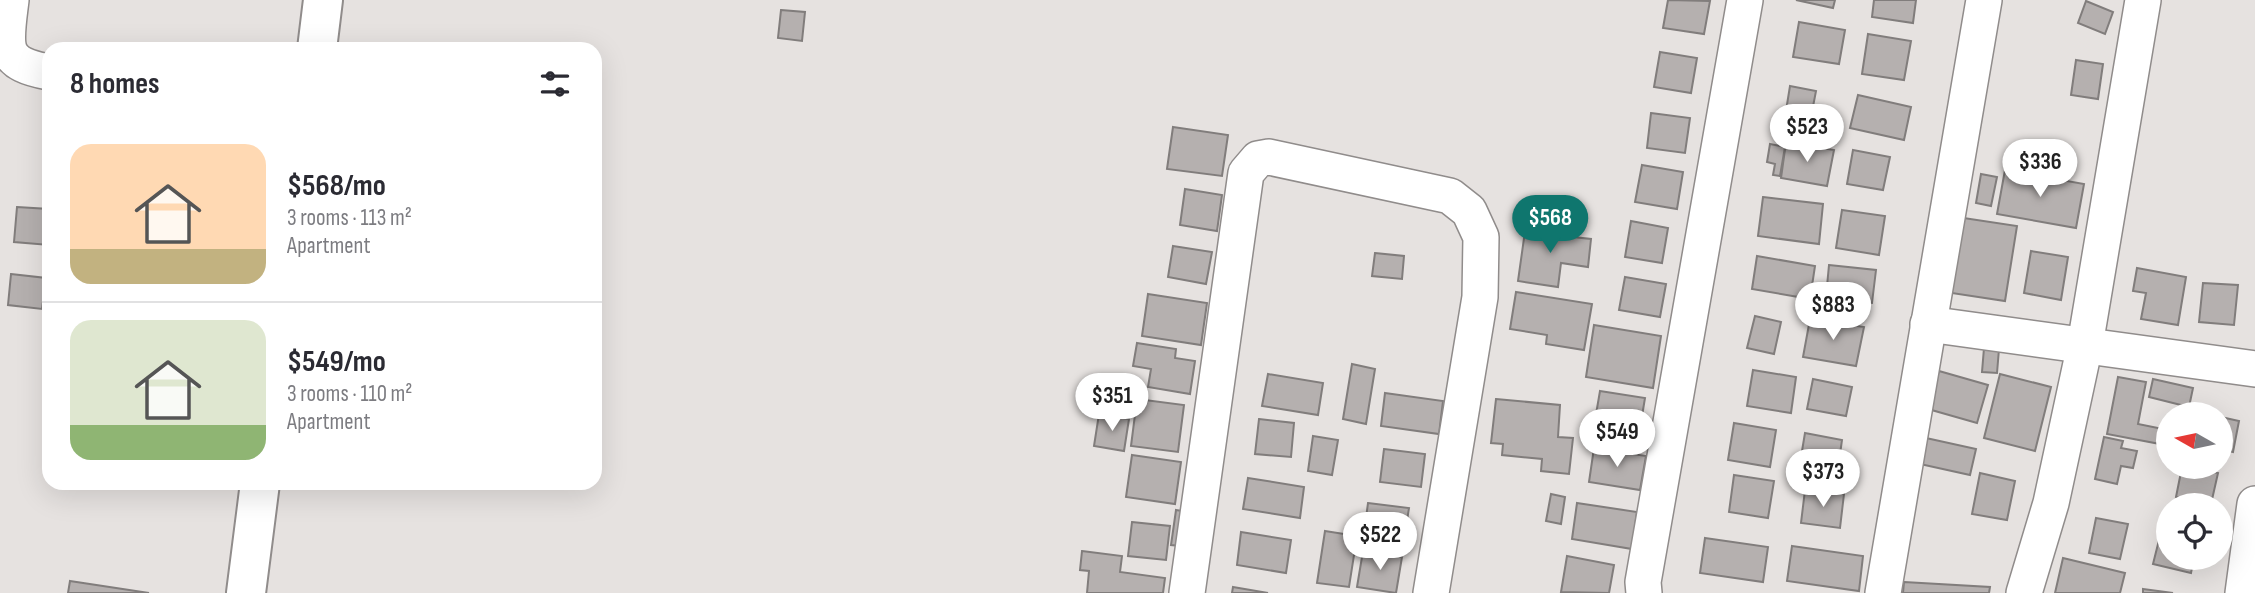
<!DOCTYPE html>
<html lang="en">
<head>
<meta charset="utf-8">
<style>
	body { margin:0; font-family:"Sofia Sans Condensed",sans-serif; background:#f7f7f7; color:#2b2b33; height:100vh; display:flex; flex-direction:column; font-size:26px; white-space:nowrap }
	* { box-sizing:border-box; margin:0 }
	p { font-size:23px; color:#7c7c81 }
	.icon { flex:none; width:38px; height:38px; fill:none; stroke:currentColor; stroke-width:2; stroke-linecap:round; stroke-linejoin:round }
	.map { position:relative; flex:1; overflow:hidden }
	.details { position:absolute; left:42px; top:42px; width:560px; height:448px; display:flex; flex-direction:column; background:#fff; border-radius:21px; box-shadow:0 7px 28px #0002 }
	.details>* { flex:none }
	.needle { width:46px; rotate:279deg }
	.controls { position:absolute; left:2156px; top:402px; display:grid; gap:14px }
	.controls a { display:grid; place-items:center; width:77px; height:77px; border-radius:50%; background:#fff; box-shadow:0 7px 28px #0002; font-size:35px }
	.price { position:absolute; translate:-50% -60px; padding:0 16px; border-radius:24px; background:#fff; color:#222; font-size:23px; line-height:46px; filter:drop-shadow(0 2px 4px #0008) }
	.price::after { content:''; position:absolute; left:50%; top:42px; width:21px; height:16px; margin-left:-10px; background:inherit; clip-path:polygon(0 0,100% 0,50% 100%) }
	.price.selected { background:#0f766e; color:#fff }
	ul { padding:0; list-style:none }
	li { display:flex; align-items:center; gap:21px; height:175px; padding:0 28px }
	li+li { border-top:2px solid #e1e1e2 }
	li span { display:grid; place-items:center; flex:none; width:196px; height:140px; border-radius:21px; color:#555 }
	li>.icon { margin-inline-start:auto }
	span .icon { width:84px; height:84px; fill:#fffc; stroke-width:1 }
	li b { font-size:30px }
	h2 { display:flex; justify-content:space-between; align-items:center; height:84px; padding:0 28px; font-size:30px }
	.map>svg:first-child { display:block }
	.building { fill:#b5b0af; stroke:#817d7c; stroke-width:2 }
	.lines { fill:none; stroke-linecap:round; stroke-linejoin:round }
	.minor-casing { stroke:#908c8b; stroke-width:38 }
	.major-casing { stroke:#908c8b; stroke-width:42 }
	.minor { stroke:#fff; stroke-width:35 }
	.major { stroke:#fff; stroke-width:38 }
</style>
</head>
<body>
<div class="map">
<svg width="2255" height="593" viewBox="0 0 2255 593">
	<rect width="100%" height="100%" fill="#e6e2e0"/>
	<!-- building -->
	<g class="building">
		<polygon points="1668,0 1710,1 1704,34 1663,28"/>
		<polygon points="1796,0 1835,0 1833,8"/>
		<polygon points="1874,0 1916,0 1913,23 1872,17"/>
		<polygon points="2086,1 2113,12 2105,34 2078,23"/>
		<polygon points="781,10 805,12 802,41 778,38"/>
		<polygon points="1799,22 1845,30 1839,64 1793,57"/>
		<polygon points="1868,34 1911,41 1904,80 1862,74"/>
		<polygon points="1660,52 1697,58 1691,93 1654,87"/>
		<polygon points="2076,60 2103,64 2098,99 2071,95"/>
		<polygon points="1790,86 1816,91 1810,122 1785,117"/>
		<polygon points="1858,95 1911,107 1904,140 1850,128"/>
		<polygon points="1651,113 1690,118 1685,153 1647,148"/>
		<polygon points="1173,127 1228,135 1222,176 1167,169"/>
		<polygon points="1786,142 1834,150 1827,186 1781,178"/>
		<polygon points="1770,144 1785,147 1780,176 1773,175 1775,164 1767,162"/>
		<polygon points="1853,150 1890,157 1883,190 1847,184"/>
		<polygon points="1642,165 1683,172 1677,209 1635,202"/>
		<polygon points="2005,170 2084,184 2076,228 1997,214"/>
		<polygon points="1981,174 1997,177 1991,206 1976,203"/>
		<polygon points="1185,189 1222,195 1217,231 1180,225"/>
		<polygon points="1763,197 1823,204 1819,244 1758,236"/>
		<polygon points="17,207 49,209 49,245 14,242"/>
		<polygon points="1842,210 1885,216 1879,255 1836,248"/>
		<polygon points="1957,217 2017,226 2005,301 1945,292"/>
		<polygon points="1631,221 1668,228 1662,263 1625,257"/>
		<polygon points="1526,224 1565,230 1564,236 1591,239 1588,267 1561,263 1558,287 1518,281"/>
		<polygon points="1173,246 1212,252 1206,284 1168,277"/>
		<polygon points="2031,251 2068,257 2061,300 2024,293"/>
		<polygon points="1375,253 1404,256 1402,279 1372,276"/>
		<polygon points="1757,256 1815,266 1810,299 1752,289"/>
		<polygon points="1829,265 1876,270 1872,303 1826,297"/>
		<polygon points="2137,268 2186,277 2178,325 2141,319 2146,293 2133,291"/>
		<polygon points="11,274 46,278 42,309 8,305"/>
		<polygon points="1625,277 1666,284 1660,317 1619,310"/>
		<polygon points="2203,283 2238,285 2234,325 2199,322"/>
		<polygon points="1516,292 1592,304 1584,350 1546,344 1547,335 1510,329"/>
		<polygon points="1148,294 1207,303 1201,345 1142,336"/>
		<polygon points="1755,316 1781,322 1774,354 1747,348"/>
		<polygon points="1810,319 1864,327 1856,366 1803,357"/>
		<polygon points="1594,325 1661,336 1653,388 1586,377"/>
		<polygon points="1137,343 1176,349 1175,358 1195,361 1190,394 1148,387 1151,369 1133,366"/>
		<polygon points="1984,348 1999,349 1997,373 1982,372"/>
		<polygon points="1352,364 1375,369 1366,424 1343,419"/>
		<polygon points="1753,370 1796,377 1791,413 1747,406"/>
		<polygon points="1939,371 1988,385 1977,423 1928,409"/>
		<polygon points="1268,374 1323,383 1318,415 1262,406"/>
		<polygon points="2000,374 2051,387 2035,451 1984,438"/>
		<polygon points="2118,377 2146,382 2138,424 2163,429 2160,444 2107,434"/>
		<polygon points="1813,379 1852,387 1846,416 1807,409"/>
		<polygon points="2153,379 2193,388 2189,407 2149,397"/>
		<polygon points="1600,391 1645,398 1639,434 1594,426"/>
		<polygon points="1385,393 1443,401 1439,434 1381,426"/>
		<polygon points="1137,399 1184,405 1178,452 1131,446"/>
		<polygon points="1496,399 1560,405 1558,437 1573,438 1569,474 1541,471 1542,459 1502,455 1503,444 1491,443"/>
		<polygon points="1099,414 1129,419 1124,451 1094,446"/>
		<polygon points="2221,417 2239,421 2233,452 2221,449"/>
		<polygon points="1259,419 1294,423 1291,457 1255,454"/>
		<polygon points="1734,423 1776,430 1770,467 1728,460"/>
		<polygon points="1805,433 1842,440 1837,475 1799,469"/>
		<polygon points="1313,436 1338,440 1332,475 1308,471"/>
		<polygon points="2104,437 2123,441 2121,448 2137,451 2133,468 2121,466 2117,484 2095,479"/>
		<polygon points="1926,438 1976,449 1970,475 1920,464"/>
		<polygon points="1594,448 1646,456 1640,490 1589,482"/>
		<polygon points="1384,449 1425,454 1421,487 1380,482"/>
		<polygon points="1132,455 1181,462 1175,504 1126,497"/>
		<polygon points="2182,467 2218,473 2211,504 2176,497"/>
		<polygon points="1980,473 2015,481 2007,520 1972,514"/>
		<polygon points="1734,475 1774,481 1768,518 1729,512"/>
		<polygon points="1248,478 1304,487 1300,518 1243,509"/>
		<polygon points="1805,490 1844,494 1840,528 1801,523"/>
		<polygon points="1551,494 1565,497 1561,524 1546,521"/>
		<polygon points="1368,503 1409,508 1404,539 1364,533"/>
		<polygon points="1577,503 1637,512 1632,549 1572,539"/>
		<polygon points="1176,510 1195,513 1191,547 1171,545"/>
		<polygon points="2096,518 2128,524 2120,559 2089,553"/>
		<polygon points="1132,522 1170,526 1166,560 1128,556"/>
		<polygon points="2162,528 2168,530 2168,558 2194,558 2191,573 2153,564"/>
		<polygon points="1325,531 1357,536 1349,587 1317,583"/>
		<polygon points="1241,532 1291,540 1286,573 1237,565"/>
		<polygon points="1705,538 1768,547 1763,582 1700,573"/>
		<polygon points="1792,546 1863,556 1859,591 1787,581"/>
		<polygon points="1082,551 1122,556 1120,572 1165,578 1163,593 1087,593 1089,571 1080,570"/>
		<polygon points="1363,551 1402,557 1396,593 1357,587"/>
		<polygon points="1567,556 1614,565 1609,593 1561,592"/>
		<polygon points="2063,558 2125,573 2120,593 2055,593"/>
		<polygon points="70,581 149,593 68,593"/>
		<polygon points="1904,582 1990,587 1989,593 1903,593"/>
		<polygon points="1233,587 1268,593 1232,593"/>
		<polygon points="2143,589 2173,593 2143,593"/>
	</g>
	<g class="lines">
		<!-- minor casing -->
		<g class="minor-casing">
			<g id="minor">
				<path d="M 11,0 C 5,48 0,63 49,72"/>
				<polyline points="1928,324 2255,369"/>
				<polyline points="1187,593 1246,173 1258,159 1269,157 1450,196 1469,211 1481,237 1480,297 1431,593"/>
				<polyline points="1644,593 1643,582 1745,0"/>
				<polyline points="1883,593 1984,0"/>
				<polyline points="2024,593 2051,503 2085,345 2143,0"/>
				<polyline points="2243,593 2255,504"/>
			</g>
		</g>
		<!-- major casing -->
		<g class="major-casing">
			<g id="major">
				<polyline points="317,49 323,0"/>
				<polyline points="246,593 260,483"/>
			</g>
		</g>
		<!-- minor -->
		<use href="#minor" class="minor"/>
		<!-- major -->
		<use href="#major" class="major"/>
	</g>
</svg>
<div class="controls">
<a><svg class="needle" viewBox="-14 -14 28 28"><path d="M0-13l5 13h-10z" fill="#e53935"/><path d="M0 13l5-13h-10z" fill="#7c7c81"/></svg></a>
<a><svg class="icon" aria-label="locate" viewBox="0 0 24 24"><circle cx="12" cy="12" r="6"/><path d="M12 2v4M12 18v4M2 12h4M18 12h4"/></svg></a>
</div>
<b class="price" style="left:1807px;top:164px">$523</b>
<b class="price" style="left:2040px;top:199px">$336</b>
<b class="price selected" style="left:1550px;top:255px">$568</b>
<b class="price" style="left:1833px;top:342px">$883</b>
<b class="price" style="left:1112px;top:433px">$351</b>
<b class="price" style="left:1617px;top:469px">$549</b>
<b class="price" style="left:1823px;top:509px">$373</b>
<b class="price" style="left:1380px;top:572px">$522</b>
<section class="details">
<h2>8 homes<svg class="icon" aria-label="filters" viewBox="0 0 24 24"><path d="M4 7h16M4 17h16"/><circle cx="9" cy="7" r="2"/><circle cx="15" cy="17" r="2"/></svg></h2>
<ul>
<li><span style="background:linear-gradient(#ffd9b3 75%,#c2b280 0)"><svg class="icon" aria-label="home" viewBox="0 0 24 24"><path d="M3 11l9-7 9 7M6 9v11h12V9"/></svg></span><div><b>$568/mo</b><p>3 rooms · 113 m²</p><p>Apartment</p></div></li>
<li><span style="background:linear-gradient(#dfe7d0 75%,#8fb573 0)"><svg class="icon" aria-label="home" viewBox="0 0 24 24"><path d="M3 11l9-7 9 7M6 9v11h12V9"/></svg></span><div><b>$549/mo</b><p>3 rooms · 110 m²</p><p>Apartment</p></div></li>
</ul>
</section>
</div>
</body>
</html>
